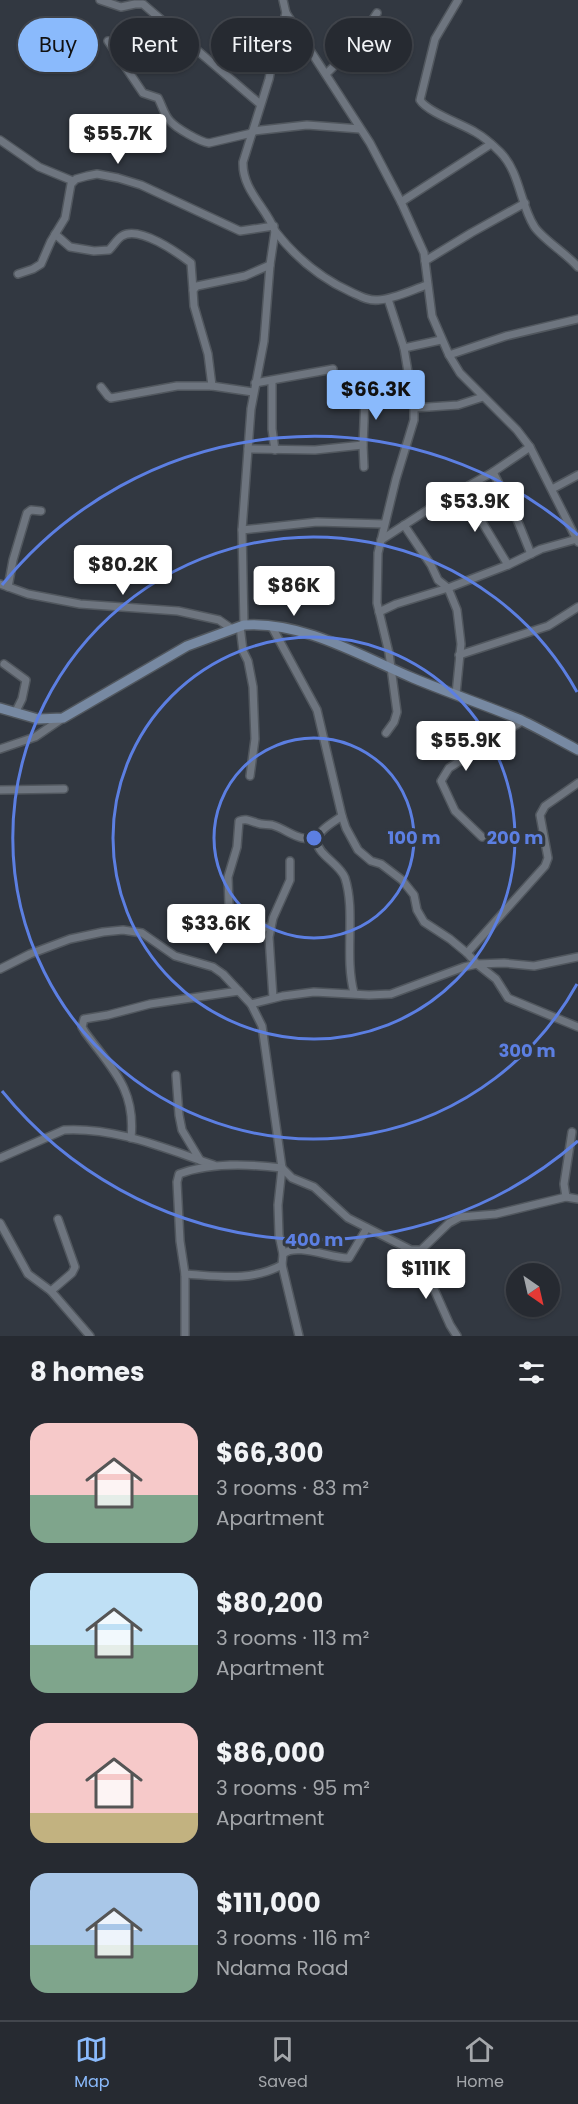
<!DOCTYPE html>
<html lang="en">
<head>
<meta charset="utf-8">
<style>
	body { margin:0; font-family:Poppins,sans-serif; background:#2e3239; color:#f1f3f6; height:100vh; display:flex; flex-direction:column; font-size:22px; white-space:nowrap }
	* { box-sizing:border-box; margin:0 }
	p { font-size:20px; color:#a4a7ab }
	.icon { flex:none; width:33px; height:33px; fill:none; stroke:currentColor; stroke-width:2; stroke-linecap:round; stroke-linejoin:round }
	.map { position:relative; height:1336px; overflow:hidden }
	.panel { display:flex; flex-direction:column; background:#262a31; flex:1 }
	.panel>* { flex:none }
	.banner { position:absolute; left:18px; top:18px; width:543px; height:54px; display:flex; gap:12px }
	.needle { width:39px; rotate:146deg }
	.buttons { position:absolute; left:506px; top:1263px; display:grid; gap:12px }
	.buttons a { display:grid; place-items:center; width:54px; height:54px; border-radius:50%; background:#262a31; box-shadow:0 2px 4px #0004,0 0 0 2px #42464d; font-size:30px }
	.price { position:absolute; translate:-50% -51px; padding:0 14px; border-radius:6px; background:#fff; color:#222; font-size:20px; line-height:39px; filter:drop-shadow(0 2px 3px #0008) }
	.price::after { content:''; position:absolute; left:50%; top:36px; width:18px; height:14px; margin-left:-9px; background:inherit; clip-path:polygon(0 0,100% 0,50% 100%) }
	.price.active { background:#8abafc; color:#111 }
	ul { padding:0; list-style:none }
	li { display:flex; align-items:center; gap:18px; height:150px; padding:0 30px }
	li span { display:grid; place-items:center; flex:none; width:168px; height:120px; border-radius:18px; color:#555 }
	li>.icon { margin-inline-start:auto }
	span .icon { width:72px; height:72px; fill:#fffc; stroke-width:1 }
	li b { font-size:26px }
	h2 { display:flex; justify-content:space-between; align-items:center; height:72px; padding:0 30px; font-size:26px }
	.pill { padding:0 21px; border-radius:27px; background:#262a31; box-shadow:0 2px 4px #0004,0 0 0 2px #42464d; font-size:21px; line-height:54px }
	.pill.active { background:#8abafc; color:#111 }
	.menu { display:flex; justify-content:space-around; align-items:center; height:84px; border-top:2px solid #42464d; background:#262a31; font-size:16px; color:#a4a7ab }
	.menu a { display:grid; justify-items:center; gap:3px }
	.menu .active { color:#8abafc }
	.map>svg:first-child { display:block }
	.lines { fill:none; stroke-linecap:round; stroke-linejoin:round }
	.street-casing { stroke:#51575e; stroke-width:10 }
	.secondary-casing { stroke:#51575e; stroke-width:12 }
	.street { stroke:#6e757f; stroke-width:7 }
	.secondary { stroke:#7789a2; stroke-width:9 }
	.ring { fill:none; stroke:#5c7fe2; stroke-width:3 }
	.centre { fill:#5c7fe2; stroke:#323841; stroke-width:3 }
	.ring-label { font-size:18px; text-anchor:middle; font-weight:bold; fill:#5c7fe2; stroke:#323841; stroke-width:6; stroke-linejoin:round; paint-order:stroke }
</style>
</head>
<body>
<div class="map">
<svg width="578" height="1336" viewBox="0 0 578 1336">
	<rect width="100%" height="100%" fill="#323841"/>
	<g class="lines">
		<!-- street casing -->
		<g class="street-casing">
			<g id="street">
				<polyline points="100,0 121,7 135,4 143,4 260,104"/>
				<path d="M 458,0 L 435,39 L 420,100 C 427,112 462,124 475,132 C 484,137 493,145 500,152 C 520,172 520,204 534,226 C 541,238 567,254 578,267"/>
				<polyline points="286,13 370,143 401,202 424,253 432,316 449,355 460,373 517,430 530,447 578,542"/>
				<path d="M 108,41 L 143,93 L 158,98 C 162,105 164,115 170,121 C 176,128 200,142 209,143 L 252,133"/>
				<polyline points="326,74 356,45 377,13"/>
				<polyline points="253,131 307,125 360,129"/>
				<polyline points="0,140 39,167 73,181"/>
				<polyline points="401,202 491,144"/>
				<path d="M 275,231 C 296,258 320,278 351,292 C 360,296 368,301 378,300 C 394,299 412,290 427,285"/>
				<path d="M 55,234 L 70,247 L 94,251 L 109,250 C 114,245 117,239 122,236 C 139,225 178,253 191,263 L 193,290"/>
				<polyline points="425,261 471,233 525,203"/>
				<polyline points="18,274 33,269 41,264 51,241 65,218 71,184 76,179 87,176 97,174 118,178 141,185 240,231 274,226"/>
				<polyline points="404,348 441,340"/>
				<polyline points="449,355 506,336 578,319"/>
				<polyline points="272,381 272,429 275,450"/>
				<polyline points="255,383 333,369"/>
				<polyline points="212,386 208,354 194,306 193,290 197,286 245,276 270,265"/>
				<polyline points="101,387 108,396 111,398 177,386 212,386 253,392"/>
				<polyline points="414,408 458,405 483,397"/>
				<polyline points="248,449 315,450 363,445"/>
				<polyline points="364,467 363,445 366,376"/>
				<polyline points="493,472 516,517 531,554"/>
				<polyline points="462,489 508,565"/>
				<polyline points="552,489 578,475"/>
				<polyline points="404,525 431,565 438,580 448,588 457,610 461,644 456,694"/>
				<polyline points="242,530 317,522 384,524"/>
				<polyline points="381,540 443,500 493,472 530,447"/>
				<polyline points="0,584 28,594 80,604 178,611 219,620 232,629"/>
				<polyline points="8,587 13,560 27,513 31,510 41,511"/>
				<polyline points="379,612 396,604 448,588 508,565 541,549 577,539"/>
				<path d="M 244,625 L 242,530 L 251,409 L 264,341 L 270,265 L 275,231 C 266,207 242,190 243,162 L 269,79 L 273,58 L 286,13 L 283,0"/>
				<polyline points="240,626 243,651 248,661 253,687 255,739 250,776"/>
				<polyline points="272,627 317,710 342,816 346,828 358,850 371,861 381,864 402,880 414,895 417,910 424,922 450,939 467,953 477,964 496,979 508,998 578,1027"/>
				<polyline points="459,655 548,626 578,607"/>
				<polyline points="4,664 26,680 22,699 15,713"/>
				<polyline points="386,733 394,722 397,712 389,653 377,603 378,553 396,479 414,420 414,408 404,348 388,299"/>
				<polyline points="0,749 35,737 63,718"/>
				<polyline points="0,790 64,789"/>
				<path d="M 342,816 C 334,822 316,831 317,842 C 318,855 340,864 345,878 C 356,912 344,955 354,993"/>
				<polyline points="482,837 455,811 441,781 449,768 522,721"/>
				<path d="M 271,926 L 237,937 L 230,934 L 228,877 L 237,847 L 239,821 C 246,818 250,821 257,823 C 262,825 267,824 272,825 C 289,830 300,844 318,836"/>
				<polyline points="467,953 545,866 548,858 540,815 545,806 578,783"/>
				<polyline points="0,969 30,954 70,939 103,932 123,930 142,933 175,956 213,967 223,974 251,1004 262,1026 282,1168 278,1205 279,1235 283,1254"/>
				<polyline points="273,998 269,937 273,918 290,880 290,861"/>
				<polyline points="251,1004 283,996 314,992 369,995 391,994 464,967 477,964 504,963 534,966 578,957"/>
				<polyline points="176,1075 179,1115 182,1130 200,1160"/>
				<path d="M 131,1138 C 136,1089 112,1069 85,1032 L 82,1027 L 84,1019 L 108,1015 L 150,1004 L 239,991"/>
				<path d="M 0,1158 L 64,1130 C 116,1127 166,1149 214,1165"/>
				<polyline points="282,1168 292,1178 314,1187 348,1218 411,1250 421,1250 449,1223 460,1217 496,1214 566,1197 578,1199"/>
				<polyline points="566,1197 564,1184 572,1132"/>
				<polyline points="0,1223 28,1274 51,1291 90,1336"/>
				<polyline points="417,1251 450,1325 457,1336"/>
				<path d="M 185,1274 C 219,1276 250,1282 282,1265"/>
				<polyline points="51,1291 72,1273 75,1267 58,1219"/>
				<path d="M 185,1336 L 185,1274 L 180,1241 L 177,1182 L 179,1174 C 211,1162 249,1164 282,1168"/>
				<path d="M 299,1336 L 282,1265 L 283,1254 C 297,1242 332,1259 349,1258 L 367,1228"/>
			</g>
		</g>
		<!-- secondary casing -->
		<g class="secondary-casing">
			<path id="secondary" d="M 0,708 L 38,719 L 63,718 L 187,646 L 244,625 C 303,621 361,656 413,678 C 449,693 485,705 521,720 C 540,729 559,740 578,750"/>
		</g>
		<!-- street -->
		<use href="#street" class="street"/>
		<!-- secondary -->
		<use href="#secondary" class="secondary"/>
	</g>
	<!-- distance rings -->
	<g class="ring">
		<circle cx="314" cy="838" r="100"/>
		<circle cx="314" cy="838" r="201"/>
		<path d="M577 984A301 301 0 1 1 577 692"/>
		<path d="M578 1141A402 402 0 0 1 2 1091M2 585A402 402 0 0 1 578 535"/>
	</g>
	<circle cx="314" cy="838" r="9" class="centre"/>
	<g class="ring-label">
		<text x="414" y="844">100 m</text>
		<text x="515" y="844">200 m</text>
		<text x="527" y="1057">300 m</text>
		<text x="314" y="1246">400 m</text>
	</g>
</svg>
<div class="buttons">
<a><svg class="needle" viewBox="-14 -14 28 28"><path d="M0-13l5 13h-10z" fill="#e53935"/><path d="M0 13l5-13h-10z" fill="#a4a7ab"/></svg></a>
</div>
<b class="price" style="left:118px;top:165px">$55.7K</b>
<b class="price active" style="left:376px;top:421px">$66.3K</b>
<b class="price" style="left:475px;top:533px">$53.9K</b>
<b class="price" style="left:123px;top:596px">$80.2K</b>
<b class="price" style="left:294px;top:617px">$86K</b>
<b class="price" style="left:466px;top:772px">$55.9K</b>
<b class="price" style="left:216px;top:955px">$33.6K</b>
<b class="price" style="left:426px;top:1300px">$111K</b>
<div class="banner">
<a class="pill active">Buy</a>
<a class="pill">Rent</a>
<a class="pill">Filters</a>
<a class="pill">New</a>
</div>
</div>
<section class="panel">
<h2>8 homes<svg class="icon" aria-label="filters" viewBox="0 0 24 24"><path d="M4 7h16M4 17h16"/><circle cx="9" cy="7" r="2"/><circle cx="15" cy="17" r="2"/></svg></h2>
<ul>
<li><span style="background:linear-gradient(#f6c9c9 60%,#7fa58c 0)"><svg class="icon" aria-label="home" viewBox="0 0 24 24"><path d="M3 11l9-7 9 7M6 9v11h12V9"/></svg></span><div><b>$66,300</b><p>3 rooms · 83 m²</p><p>Apartment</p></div></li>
<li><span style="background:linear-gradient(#bfe0f5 60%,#7fa58c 0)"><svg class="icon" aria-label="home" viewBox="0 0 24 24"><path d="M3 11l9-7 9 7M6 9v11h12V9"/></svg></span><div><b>$80,200</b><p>3 rooms · 113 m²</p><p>Apartment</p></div></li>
<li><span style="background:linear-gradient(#f6c9c9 75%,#c2b280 0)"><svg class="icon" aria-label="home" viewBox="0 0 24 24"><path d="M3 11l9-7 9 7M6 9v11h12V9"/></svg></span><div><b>$86,000</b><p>3 rooms · 95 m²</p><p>Apartment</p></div></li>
<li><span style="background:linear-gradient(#a9c7e8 60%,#7fa58c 0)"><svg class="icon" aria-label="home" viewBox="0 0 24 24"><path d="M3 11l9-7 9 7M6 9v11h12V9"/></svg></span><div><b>$111,000</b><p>3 rooms · 116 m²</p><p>Ndama Road</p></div></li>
</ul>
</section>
<nav class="menu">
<a class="active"><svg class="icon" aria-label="map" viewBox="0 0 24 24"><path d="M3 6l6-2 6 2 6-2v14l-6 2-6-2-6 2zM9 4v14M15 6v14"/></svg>Map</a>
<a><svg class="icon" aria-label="saved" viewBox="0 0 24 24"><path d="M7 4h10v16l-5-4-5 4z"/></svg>Saved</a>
<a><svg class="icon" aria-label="home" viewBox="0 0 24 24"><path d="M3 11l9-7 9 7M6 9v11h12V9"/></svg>Home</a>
</nav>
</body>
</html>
